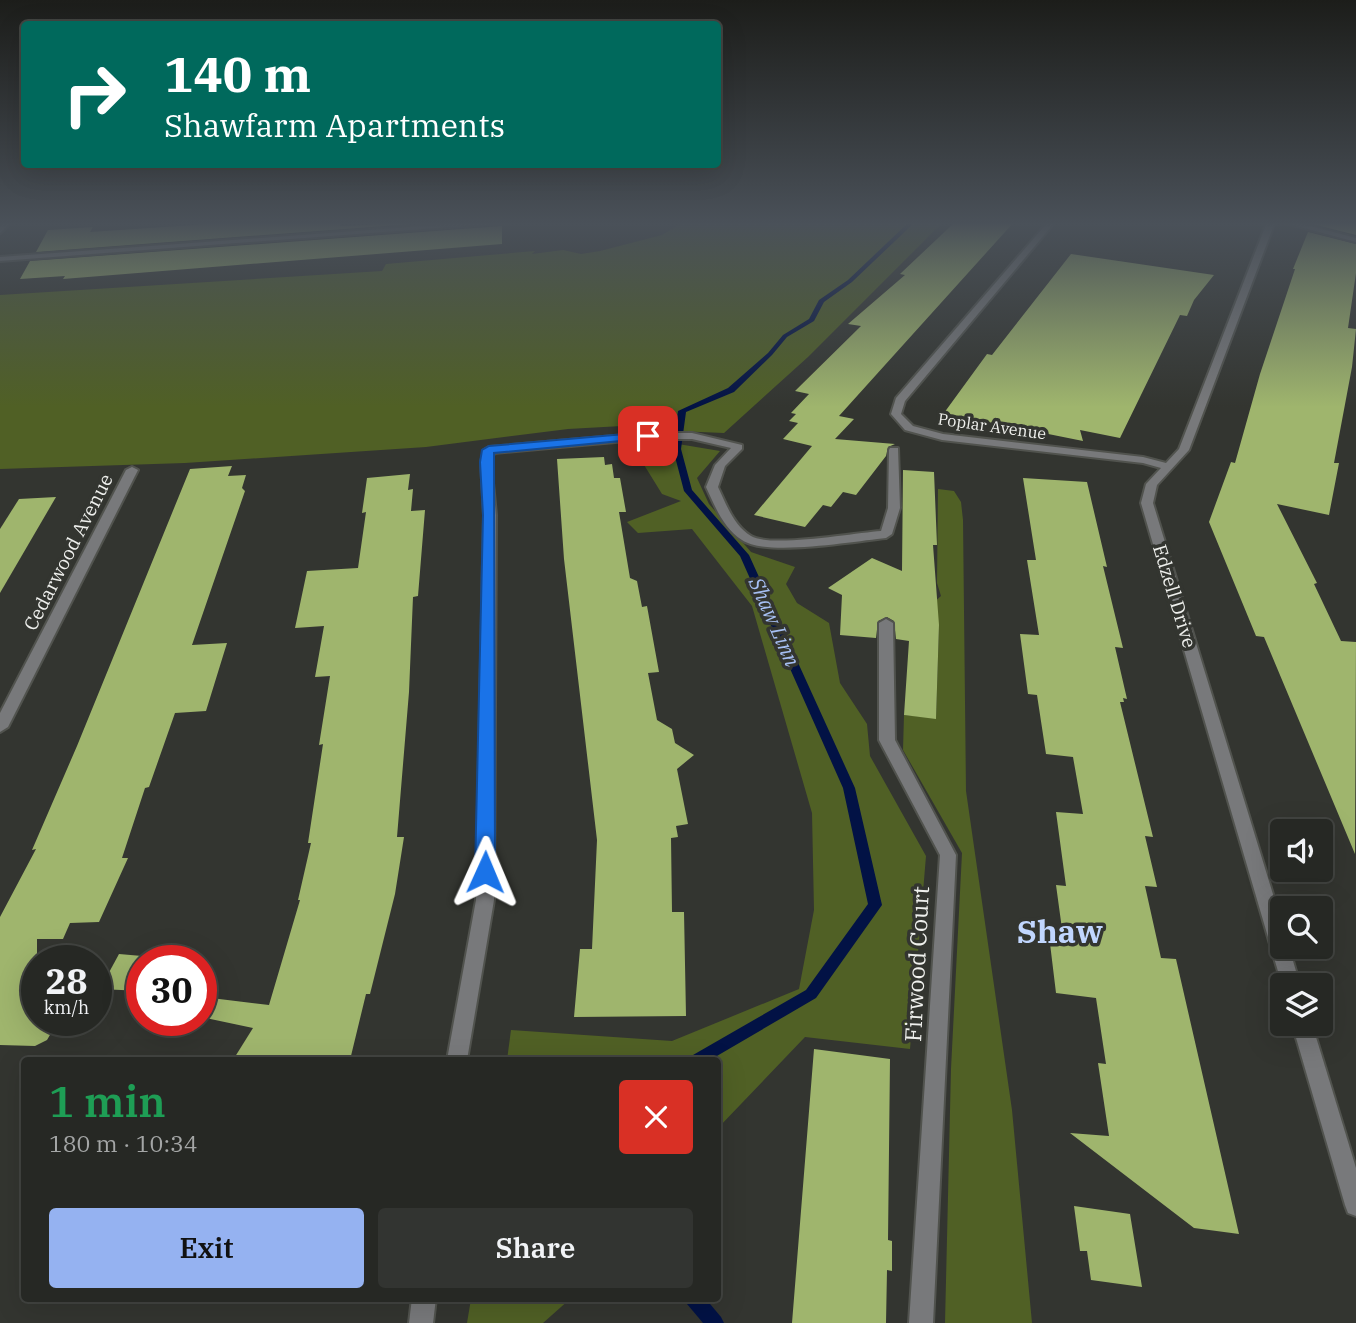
<!DOCTYPE html>
<meta charset="utf-8">
<style>
body{margin:0;font-family:"IBM Plex Serif",serif;background:#323431;color:#f1f3f6;height:100vh;display:flex;flex-direction:column;font-size:26px;white-space:nowrap}
*{box-sizing:border-box;margin:0}
p{font-size:23px;color:#a4a6a6}
.icon{flex:none;width:38px;height:38px;fill:none;stroke:currentColor;stroke-width:2;stroke-linecap:round;stroke-linejoin:round}
.map{position:relative;flex:1;overflow:hidden}
.side{position:absolute;left:21px;top:1057px;width:700px;height:245px;display:flex;flex-direction:column;background:#262824;border-radius:7px;box-shadow:0 7px 28px #0002,0 0 0 2px #424441}
.side>*{flex:none}
.hud{position:absolute;left:21px;top:21px;width:700px;height:147px;border-radius:7px;box-shadow:0 7px 28px #0002,0 0 0 2px #424441;background:#00695c;color:#fff;overflow:hidden}
.buttons{position:absolute;left:1270px;top:819px;display:grid;gap:14px}
.buttons a{display:grid;place-items:center;width:63px;height:63px;border-radius:7px;background:#262824;box-shadow:0 7px 28px #0002,0 0 0 2px #424441;font-size:35px}
.speed{position:absolute;left:21px;top:945px;display:flex;gap:14px;font-size:35px;font-weight:700;text-align:center}
.speed>*{display:grid;place-content:center;width:91px;height:91px;border-radius:50%;background:#262824;box-shadow:0 7px 28px #0002,0 0 0 2px #424441;line-height:1}
.speed small{font-size:18px;font-weight:400}
.speed .limit{border:10px solid #d22;background:#fff;color:#111}
.pin{position:absolute;display:grid;place-items:center;width:60px;height:60px;color:#fff;margin:-30px;border-radius:14px;box-shadow:0 4px 10px #0006}
.me{position:absolute;width:77px;margin:-38px;rotate:1deg;stroke-linejoin:round;filter:drop-shadow(0 0 5px #0008)}
.turn{display:flex;align-items:center;gap:24px;height:147px;padding:0 28px;font-size:32px}
.turn .icon{width:91px;height:91px;stroke-width:2.5}
.turn b{display:block;font-size:49px;line-height:60px}
.round{display:grid;place-items:center;flex:none;width:74px;height:74px;border-radius:7px;background:#323431}
.headline{display:flex;align-items:center;justify-content:space-between;height:119px;padding:0 28px}
h1{font-size:42px;font-weight:600;line-height:52px;color:#1e9e55}
.cta{display:flex;gap:14px;margin-top:auto;padding:14px 28px}
.cta a{flex:1;height:80px;border-radius:7px;background:#95b2f1;color:#111;font-size:28px;font-weight:600;line-height:80px;text-align:center}
.cta a+a{background:#323431;color:#f1f3f6}
.map>svg:first-child{display:block}
.green{fill:#506025}
.lines{fill:none;stroke-linecap:round;stroke-linejoin:round}
.stream{fill:#021245;fill-rule:evenodd}
.building{fill:#9fb56d}
.minor-casing{stroke:#51534e;stroke-width:4}
.tertiary-casing{stroke:#51534e;stroke-width:4}
.minor{fill:#78797b;fill-rule:evenodd}
.tertiary{fill:#78797b;fill-rule:evenodd}
.route{fill:#1a73e8;stroke:#114b97;stroke-width:2}
.labels{text-anchor:middle;stroke-width:7;stroke-linejoin:round;paint-order:stroke}
.far-street-label{font-size:16px;fill:#eff0ed;stroke:#333530}
.street-label{font-size:19px;fill:#eff0ed;stroke:#333530}
.water-label{font-size:21px;font-style:italic;fill:#a6bff2;stroke:#333530}
.near-street-label{font-size:23px;fill:#eff0ed;stroke:#333530}
.near-district-label{font-size:32px;font-weight:bold;fill:#c1d6fe;stroke:#333530}
</style>
<div class="map">
<svg width="1356" height="1323" viewBox="0 0 1356 1323">
<rect width="100%" height="100%" fill="#333530"/>
<g class="green">
<path d="M683 222H943L808 357 724 433 652 430 640 425 568 429 426 447 185 463 0 469V295L382 271 386 264 535 251 532 254 563 250 581 254 600 251 662 235Z"/>
<path d="M666 442 720 451 697 478 709 504 751 552 795 567 786 584 797 603 829 623 840 683 867 724 870 756 926 856 910 1049 805 1037 718 1128V1060H507L511 1030 672 1041 799 989 814 910 812 813 752 606 692 529 638 533 627 522 681 501 662 494 633 447Z"/>
<path d="M938 489 954 491 961 502 963 520 966 791 1012 1110 1032 1323H945L951 1069 962 853 903 750 904 715 936 718 939 625 911 622 941 596 937 583Z"/>
<path d="M471 1299V1298L570 1299 543 1323H467Z"/>
</g>
<g class="lines">
<g class="stream">
<path d="M909 222H915L852 282 824 302 814 321 787 337 772 355 734 392 686 412 681 449 692 490 749 555 855 788 882 905 816 998 710 1060H691L693 1055 806 990 868 904 843 788 740 556 684 491 673 449 678 411 728 388 768 353 783 335 809 319 819 300 848 280Z"/>
<path d="M684 1298H705L721 1317 724 1323H703L687 1304Z"/>
</g>
</g>
<g class="building">
<path d="M237 222H340V226L438 222 36 252 48 230 93 227 90 232Z"/>
<path d="M955 222H1014L839 416 854 419 835 439 895 444 888 447 886 456 856 495 843 492 831 507 823 505 805 527 754 515 812 446 783 439 798 423 789 421 796 414 791 413 809 394 795 391 861 326 848 324 905 275 900 274Z"/>
<path d="M1312 222H1356V235L1312 224Z"/>
<path d="M502 226V244L63 279 65 276 20 279 30 261Z"/>
<path d="M1308 232 1356 244V273L1348 328 1356 329 1352 367 1334 463H1339L1329 515 1277 504 1317 583 1314 584 1341 641 1356 642 1355 854 1264 637 1256 636 1209 522 1231 462 1235 463 1260 374 1295 269H1293Z"/>
<path d="M1071 254 1214 275 1194 300 1187 316 1180 315 1120 438 1080 430 1083 441 944 413 987 354 992 355Z"/>
<path d="M604 457 605 465 612 464 614 478H620L626 512H619L630 578 637 581 642 607 647 606 659 672 648 673 657 720 672 729 675 743 694 755 677 769 688 824 676 826 678 837 671 838 672 912H684L686 1016 574 1017 580 949H592L597 840 564 559 557 459Z"/>
<path d="M232 466 228 476 246 475 242 488 245 491 192 645 227 643 206 711 175 713 149 787 145 788 122 858H128L99 922 70 923 63 939H37V985L21 984 37 1005V1020H48L54 1028 47 1040 35 1046 0 1045V917L36 849 32 850 77 746 190 469Z"/>
<path d="M903 470 934 472 937 545H933L939 625 936 719 904 715 909 641 896 639 894 621 887 617 878 621 876 638 840 635 842 595 828 588 872 558 902 571Z"/>
<path d="M410 474 408 490 413 489 411 511 425 510 418 596 413 597 409 692 397 837H404L395 894 370 994H366L350 1060H233L253 1028 201 1017 203 997 269 1005 300 900H298L311 843H308L323 744 319 745 330 676 315 677 324 626 295 628 307 571 358 568 366 512 362 513 367 478Z"/>
<path d="M1023 478 1087 482 1107 567 1103 566 1123 648 1115 647 1127 699 1123 698 1124 702H1120L1153 837 1145 836 1157 887 1145 886 1161 958 1176 959 1239 1234 1194 1228 1070 1133 1109 1136 1098 1063 1106 1064 1096 998 1056 993 1048 927 1062 929 1056 885 1066 886 1056 812 1083 814 1073 757 1046 754 1037 695 1028 694 1020 634 1039 635 1027 560H1036Z"/>
<path d="M56 497 0 593V529L19 499Z"/>
<path d="M119 954 142 956V991L100 989Z"/>
<path d="M814 1049 890 1059 888 1240 892 1241V1271L887 1270 886 1323H792Z"/>
<path d="M1074 1206 1130 1214 1142 1287 1091 1280 1087 1251H1080Z"/>
</g>
<g class="lines">
<g class="minor-casing">
<g id="minor">
<path d="M478 222H515L0 261V257Z"/>
<path d="M1048 222H1055L905 401 901 414 913 426 943 434 1143 457 1166 463 1179 449 1267 222H1275L1189 450 1157 485 1153 503 1283 927V947H1289L1300 985H1283V987L1282 985 1141 503 1146 484 1161 468 1143 463 942 440 905 430 891 414 896 398Z"/>
<path d="M1282 222H1295L1356 238V242Z"/>
<path d="M648 433H692L742 445V449L725 466 718 487C726 504 734 526 751 536 771 548 854 533 881 531L888 508 889 450 890 448H898L900 508 892 534 886 538C855 541 766 557 742 540 723 528 715 506 706 487L715 465 731 448 692 439H648L494 453 491 462 496 515 494 900 467 1060H447L476 900 484 515 481 462 484 450 489 447Z"/>
<path d="M132 467 138 470 8 727 0 732V713L126 470Z"/>
<path d="M886 619 893 623 895 740 956 855 933 1323H909L940 855 879 740V623Z"/>
<path d="M1292 1024H1312L1356 1168V1216L1348 1213 1345 1205Z"/>
<path d="M412 1298H436L433 1323H409Z"/>
</g>
</g>
<g class="tertiary-casing">
<path id="tertiary" d="M5 222H12L0 233V227Z"/>
</g>
<use href="#minor" class="minor"/>
<use href="#tertiary" class="tertiary"/>
</g>
<linearGradient id="sky" x2="0" y2="1"><stop stop-color="#1c1d1a"/><stop offset="0.55" stop-color="#4a5159"/><stop offset="1" stop-color="#4a5159" stop-opacity="0"/></linearGradient>
<rect width="1356" height="407" fill="url(#sky)"/>
<path class="route" d="M648 432 652 433V438L494 453 495 872 492 877 485 879 478 877 475 872 483 515 480 462 482 450 489 446Z"/>
<g class="labels">
<g class="far-street-label">
<text transform="translate(992 426) rotate(8)" y="6">Poplar Avenue</text>
</g>
<g class="street-label">
<text transform="translate(68 552) rotate(-63)" y="7">Cedarwood Avenue</text>
<text transform="translate(1175 596) rotate(73)" y="7">Edzell Drive</text>
</g>
<g class="water-label">
<text transform="translate(774 622) rotate(66)" y="7">Shaw Linn</text>
</g>
<g class="near-street-label">
<text transform="translate(917 964) rotate(-87)" y="8">Firwood Court</text>
</g>
<g class="near-district-label">
<text x="1060" y="943">Shaw</text>
</g>
</g>
</svg>
<div class="buttons">
<a><svg class="icon" aria-label="sound" viewBox="0 0 24 24"><path d="M4 9h4l5-4v14l-5-4H4zM17 9q2 3 0 6"/></svg></a>
<a><svg class="icon" aria-label="search" viewBox="0 0 24 24"><circle cx="10" cy="10" r="6"/><path d="M15 15l6 6"/></svg></a>
<a><svg class="icon" aria-label="layers" viewBox="0 0 24 24"><path d="M12 4l9 5-9 5-9-5zM3 14l9 5 9-5"/></svg></a>
</div>
<div class="speed"><div>28<small>km/h</small></div><div class="limit">30</div></div>
<div class="pin" style="left:648px;top:436px;background:#d93025"><svg class="icon" aria-label="arrive" viewBox="0 0 24 24"><path d="M6 21V4h12l-3 4 3 4H6"/></svg></div>
<svg class="me" style="left:485px;top:872px" viewBox="-20 -20 40 40"><path d="M0-17L14 15 0 8-14 15z" fill="#1a73e8" stroke="#fff" stroke-width="4"/></svg>
<div class="hud">
<div class="turn"><svg class="icon" aria-label="right" viewBox="0 0 24 24"><path d="M7 20v-9h11M14 6l5 5-5 5"/></svg><div><b>140 m</b>Shawfarm Apartments</div></div>
</div>
<section class="side">
<div class="headline"><div><h1>1 min</h1><p>180 m · 10:34</p></div><a class="round" style="background:#d93025;color:#fff"><svg class="icon" aria-label="close" viewBox="0 0 24 24"><path d="M6 6l12 12M18 6L6 18"/></svg></a></div>
<div class="cta"><a>Exit</a><a>Share</a></div>
</section>
</div>
